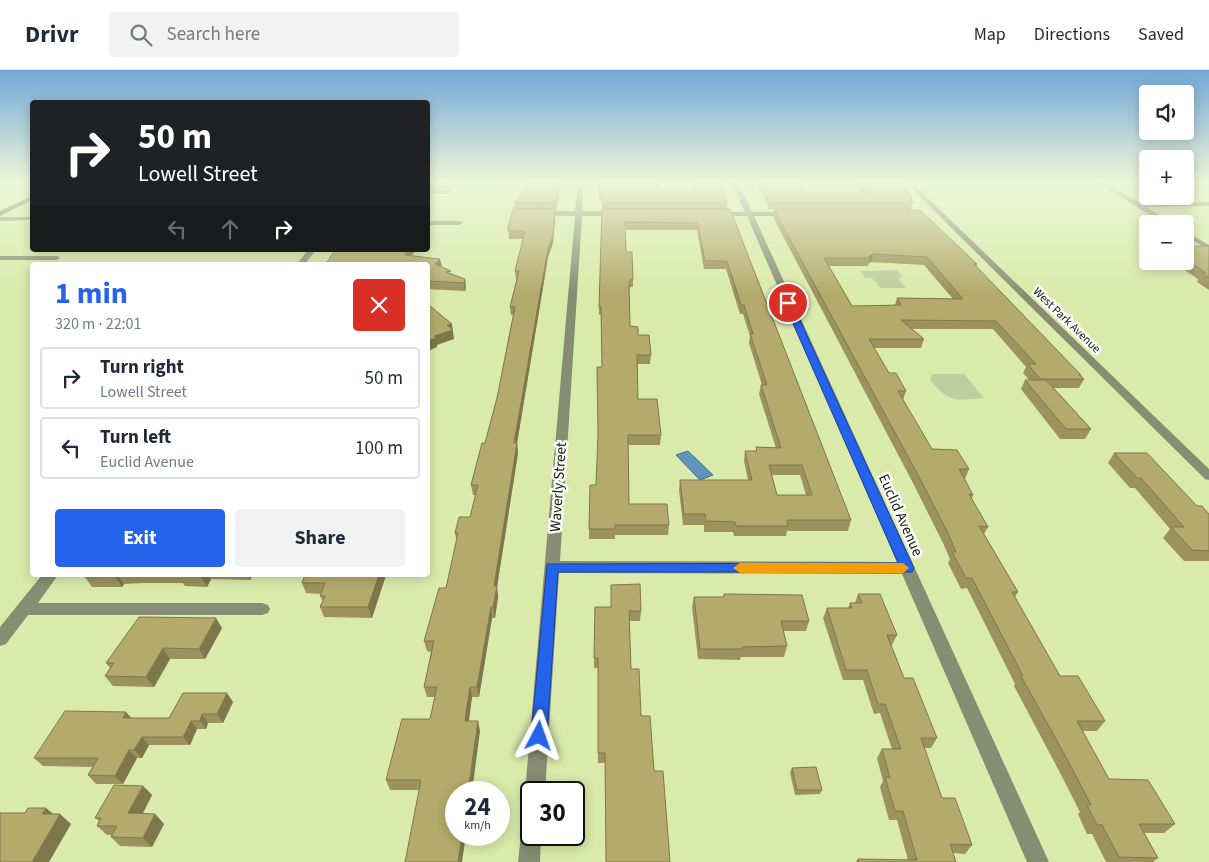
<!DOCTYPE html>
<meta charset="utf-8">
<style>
body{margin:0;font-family:"Source Sans 3",sans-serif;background:#f2f2f3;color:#1f2937;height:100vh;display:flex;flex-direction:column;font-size:19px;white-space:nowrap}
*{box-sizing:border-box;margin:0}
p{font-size:16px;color:#747a83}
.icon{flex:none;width:28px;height:28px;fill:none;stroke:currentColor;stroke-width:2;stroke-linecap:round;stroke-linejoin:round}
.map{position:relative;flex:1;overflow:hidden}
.side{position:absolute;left:30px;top:192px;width:400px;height:315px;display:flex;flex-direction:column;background:#fff;border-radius:5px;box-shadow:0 2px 12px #0003}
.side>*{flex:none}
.banner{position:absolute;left:30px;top:30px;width:400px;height:152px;border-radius:5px;box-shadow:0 2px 12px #0003;background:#202124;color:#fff;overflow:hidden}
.controls{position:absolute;left:1139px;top:15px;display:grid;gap:10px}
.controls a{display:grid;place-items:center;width:55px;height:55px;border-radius:5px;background:#fff;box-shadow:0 2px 12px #0003;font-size:25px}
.speed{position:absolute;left:445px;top:711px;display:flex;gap:10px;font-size:25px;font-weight:700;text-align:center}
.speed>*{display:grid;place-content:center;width:65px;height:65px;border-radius:50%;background:#fff;box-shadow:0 2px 12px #0003;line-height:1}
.speed small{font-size:12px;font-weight:400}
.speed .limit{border:2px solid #111;border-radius:8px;background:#fff;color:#111}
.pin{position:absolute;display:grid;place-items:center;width:42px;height:42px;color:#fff;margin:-21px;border:2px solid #fff;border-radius:50%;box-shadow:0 1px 5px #0007}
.me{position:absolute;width:55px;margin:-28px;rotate:4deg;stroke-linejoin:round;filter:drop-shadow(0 0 4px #0008)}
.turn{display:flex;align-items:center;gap:18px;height:105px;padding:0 25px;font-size:22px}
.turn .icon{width:65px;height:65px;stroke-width:2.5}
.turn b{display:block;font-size:35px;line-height:42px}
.lanes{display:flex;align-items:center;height:48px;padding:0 25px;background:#0003;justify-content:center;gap:25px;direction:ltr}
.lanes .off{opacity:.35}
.round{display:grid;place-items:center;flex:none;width:52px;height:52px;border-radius:5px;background:#f2f2f3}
.summary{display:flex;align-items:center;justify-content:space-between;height:85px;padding:0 25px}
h1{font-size:30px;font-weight:700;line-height:38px;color:#2563eb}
.button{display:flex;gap:10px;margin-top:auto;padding:10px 25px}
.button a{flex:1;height:58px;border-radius:5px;background:#2563eb;color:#fff;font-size:20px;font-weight:700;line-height:58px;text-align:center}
.button a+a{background:#f2f2f3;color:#1f2937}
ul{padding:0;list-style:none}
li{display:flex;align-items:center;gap:15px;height:62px;margin:0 10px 8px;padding:0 15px;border:2px solid #e0e1e3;border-radius:5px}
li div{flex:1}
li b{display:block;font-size:19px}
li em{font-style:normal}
header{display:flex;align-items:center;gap:30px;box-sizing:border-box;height:70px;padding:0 25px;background:#fff;border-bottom:1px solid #e0e1e3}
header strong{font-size:24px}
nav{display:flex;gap:28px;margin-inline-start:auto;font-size:18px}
.search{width:350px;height:45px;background:#f2f2f3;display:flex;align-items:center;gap:12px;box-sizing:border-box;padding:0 18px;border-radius:5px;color:#747a83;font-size:19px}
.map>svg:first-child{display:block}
.green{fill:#bfcc9d}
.water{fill:#5e96bd;stroke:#487185}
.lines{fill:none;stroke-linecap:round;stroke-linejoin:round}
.lane{fill:#868d73;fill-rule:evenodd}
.street{fill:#868d73;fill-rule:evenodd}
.secondary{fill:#5b653f;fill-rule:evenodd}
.wall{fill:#9b925d;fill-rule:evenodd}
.shaded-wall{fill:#7e774c}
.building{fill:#b4aa6c;stroke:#7e774c;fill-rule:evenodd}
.route{fill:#2563eb;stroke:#184099}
.slow{fill:#f59e0b}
.labels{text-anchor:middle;stroke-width:5;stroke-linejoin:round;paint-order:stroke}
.far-street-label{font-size:12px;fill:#151a03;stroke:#fff}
.street-label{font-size:15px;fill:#151a03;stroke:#fff}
</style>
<header>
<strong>Drivr</strong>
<div class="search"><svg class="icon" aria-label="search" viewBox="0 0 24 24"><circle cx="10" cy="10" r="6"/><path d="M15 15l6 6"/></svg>Search here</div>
<nav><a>Map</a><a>Directions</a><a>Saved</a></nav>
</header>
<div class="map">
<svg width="1209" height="792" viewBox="0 0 1209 792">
<rect width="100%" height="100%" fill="#d9eaaa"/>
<g class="green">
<path d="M897 200 903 207 898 208 906 218H880L872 208H865L860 201Z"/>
<path d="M932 304H964L984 328C954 330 951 334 930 310Z"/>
</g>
<path class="water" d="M688 381 713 405 700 410 676 385Z"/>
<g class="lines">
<g class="lane">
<path d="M0 147H32V150L0 151Z"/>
<path d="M0 186H57L60 188 57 190H0Z"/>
</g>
<g class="street">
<path d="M578 112H584L582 141 617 142 621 144 617 146H582L560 491 897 492 747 146H717L713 144 717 142H745L732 112H738L752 142H789L793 144 789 146H754L1049 792H1027L902 504 559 503 545 722H531V730L528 729 525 722 575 146 539 145 535 143 539 141H575Z"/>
<path d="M905 112H911L1209 399V410L1205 409Z"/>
<path d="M1097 112H1104L1140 133 1209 132V136L1147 137 1173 154H1164Z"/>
<path d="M428 151H459L463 153 459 155H428Z"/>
<path d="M1185 161 1209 175V180L1185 166Z"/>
<path d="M308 180H316L304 195H296Z"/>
<path d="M42 505H58L38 533H262L268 535 270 539 268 543 262 545H28L6 574 0 576V557Z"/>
<path d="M531 755V765H541L540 792H518L521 765 524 758Z"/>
</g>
<path class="secondary" d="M32 126V130L0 146V141Z"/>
</g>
<g class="wall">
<path d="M428 112H456L449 124H428Z"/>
<path d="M561 112 556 139H548H555V147L553 173 548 187 517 373 518 383 497 517 498 527 495 548H492L479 627H472L469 651 480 661 419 720H390L386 710 430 649 435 627H427L424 617 431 582 427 581 424 571 446 518 457 471 455 463 470 447 476 425H473L471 415 485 373 497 328 513 245H511L510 237 517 209H516L515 201 523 169H509L508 157 515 138V133Z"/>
<path d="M600 112 660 120H694L692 112H719L727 132 726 139H602V130H599Z"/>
<path d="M757 112H800L807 123H860L851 112H901L909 119 908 122 912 127V130L913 132 911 139H769Z"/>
<path d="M602 139H730L851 450 848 461H787L786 466H734L733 462H704V455H683L679 420 680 410H748L744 391 745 381H756V377L776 378 759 324 761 315H762L749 273 750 266 743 244H740L726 199H704L697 160H625L626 182 633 209V217H630L629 221 630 256 638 265 651 285 650 294H637L638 329 661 365 660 375H628L629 434 669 455 668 465H615V469H589V459L596 415 602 297 601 245H599V237ZM772 405H800L806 425H777Z"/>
<path d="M774 140 977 194 976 197 1081 305V306L1084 309 1079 318H1054L1091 359 1085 369H1060L1021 319 1025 310H1029L1023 303 1026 297 993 259H912L924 269 921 278H874L889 303 906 321 903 330 932 379 969 399 965 409 973 425 972 429 988 457 984 464 1018 522 1015 527 1060 606 1105 651 1097 661H1082L1109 709 1175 754 1164 763H1144L1158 788 1153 792H1106L1092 764H1087L1078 744 1080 742 1057 697 1014 616 1015 614 967 518 961 519 948 493 950 489 943 473 914 415 773 147ZM871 192 924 195 953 229 897 228 895 235 852 236 829 196H868L869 193Z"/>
<path d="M1185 176H1209V220L1197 212 1198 209 1171 191H1185Z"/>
<path d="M334 180H415L412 186 442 197 451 204 465 209 466 218 465 221 428 219V195L335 181Z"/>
<path d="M1114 383 1209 444V491H1184L1163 468 1170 459 1135 418H1130L1108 393Z"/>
<path d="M86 505H253L250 510 211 509 207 517 185 516 183 513H145L124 514 122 517H92L85 507Z"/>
<path d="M305 505H386L372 548 324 547 320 537 323 531 320 526 321 524 306 523 302 513Z"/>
<path d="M724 524 809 551 806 561H783L787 576 784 587H741L740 590 698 589 692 537 694 527H723Z"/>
<path d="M858 524 897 565 892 575H891L904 608 937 668 931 678H924L942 728 972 775 965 784 953 783 956 792H856L858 789 908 790 897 750H889L880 717 883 711 877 688 882 679H892L880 643 874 644 863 610H843L823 548 827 538H848L850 533H855Z"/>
<path d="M595 537 641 541 640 551H629L631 599 654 701 670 792 605 693H598V598H594Z"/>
<path d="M222 558 205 589H170L154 617 113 616 105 606 110 598 106 593Z"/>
<path d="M233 632 223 653H208L206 659H197L190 675H149L142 688H137L123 714H96L88 705 93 697 43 696 34 688 131 648H169Z"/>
<path d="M792 698 822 720 820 724 795 725 790 703Z"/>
<path d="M143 716 152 725 142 744H155L164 754 152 777 120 776 111 767 112 765H107L97 756 99 751 95 748Z"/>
</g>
<g class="shaded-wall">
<path d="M451 112H456L449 124 448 117Z"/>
<path d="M560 112H561L556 139V132Z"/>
<path d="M555 139V147L553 173 548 187 517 373 518 383 497 517 498 527 495 548 493 537 494 516 514 373Z"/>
<path d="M429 149 430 157 428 161V152Z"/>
<path d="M409 180H415L407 193 405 185Z"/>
<path d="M873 184 871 192 869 193 870 188 869 186Z"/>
<path d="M440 189 442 197 435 194Z"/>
<path d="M465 209 466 218 465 221 464 213Z"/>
<path d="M452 254 454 269 437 275V277L428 281V271L447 255Z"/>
<path d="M116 505H117L124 514 122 517 115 506Z"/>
<path d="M202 505H209L211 509 207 517 201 506Z"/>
<path d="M248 505H253L250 510Z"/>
<path d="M379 505H386L372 548 368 537Z"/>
<path d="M491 537 492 548 479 627 477 617Z"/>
<path d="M216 548 222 558 205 589 199 579Z"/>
<path d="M163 578 170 589 154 617 146 607Z"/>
<path d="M470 617 472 627 467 661 465 651Z"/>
<path d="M227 623 233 632 223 653 217 644Z"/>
<path d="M126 642 134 651 123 648Z"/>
<path d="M202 644 208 653 206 659 200 651Z"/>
<path d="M191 651 197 659 190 675 183 667Z"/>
<path d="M478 651 480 661 472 722H468Z"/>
<path d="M142 667 149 675 142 688 134 680Z"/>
<path d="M129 680 137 688 123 714 115 706Z"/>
<path d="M143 716 152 725 138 753 128 743Z"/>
<path d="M46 738 57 747 42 744Z"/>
<path d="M60 744 71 754 49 792H32Z"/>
<path d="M155 744 164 754 152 777 143 768Z"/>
<path d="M462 765H466L462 792H458Z"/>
</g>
<g class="building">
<path d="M428 112H451L448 117H428Z"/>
<path d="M527 112H560L556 132 515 133Z"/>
<path d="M600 112H658L660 120H696L694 112H719L727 132H602V124H599Z"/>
<path d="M761 112H800L807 123H868L858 112H901L909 119H906L912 127H909L913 132H770Z"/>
<path d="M514 137 518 139H555L553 165 548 179 514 373H517L494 516H497L493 537H491L477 617H470L465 651H478L468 722H456V765H462L458 792H405L421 710H386L402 649H430L437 617H424L434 571H424L439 518H446L458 463H455L459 447H470L478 415H471L482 373H485L497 328 515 237H510L519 201H515L525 161H508V157Z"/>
<path d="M602 139H730L851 450H787L788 456H736L735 452 706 451 705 444H684L680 410H752L745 381H757L756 377 781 378 761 315H767L750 264H753L744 235H741L727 191H705L698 153 625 152 626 182H632L633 209H631L629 214 630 256 638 257V265H649L651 285H637L638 329H657L661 365H628L629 434H667L669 455H615V459H589L590 415H596L598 365 597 297H602L601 237H599ZM769 395H802L812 425H777Z"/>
<path d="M774 140H920L977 194H974L1081 305H1079L1084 309H1040L1028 294H1036L996 251 901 250 924 269H869L889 303H896L906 321H898L932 379 957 380 969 399H959L973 425 969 424 988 457 979 456 1018 522H1012L1060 606H1078L1105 651H1077L1109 709 1148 710 1175 754H1139L1158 788 1119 787 1102 755H1097L1087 735H1091L1066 687 1021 606H1023L972 508H966L952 482H956L948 463 918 405ZM873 184 927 187 963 229 897 228 901 235 852 236 824 188H870L869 186Z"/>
<path d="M1185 176H1209V208L1202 203H1206L1185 189Z"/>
<path d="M335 180H409L405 185 440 189 435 194 451 201 446 202 465 209 464 213 428 211V195H325Z"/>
<path d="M428 236H430L452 254 447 255 453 260 434 266 436 268 428 271Z"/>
<path d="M1025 310H1046L1091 359H1066Z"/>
<path d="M1114 383H1147L1197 436H1202L1209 444V481L1192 480 1171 457H1184L1141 408H1137Z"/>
<path d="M86 505H116L115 506 85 507Z"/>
<path d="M179 505H202L201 506H178Z"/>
<path d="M305 505H379L368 537H320L325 526H320L325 513H302Z"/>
<path d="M640 514 641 541H629L631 599H639L641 646H650L654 701H663L670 792H606L605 683H598V588H594L595 537H611V515Z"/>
<path d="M724 524 802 525 809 551H781L787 576 742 577V579H700L694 527H724Z"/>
<path d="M858 524H880L897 565H887L904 608H913L937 668H921L942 728H955L972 775 950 774 956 792H858V789L917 790 903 741H895L885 707 890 708 882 679H901L885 634H878L867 600H846L827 538H852L850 533H862Z"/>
<path d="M139 547 216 548 199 579 163 578 146 607 105 606 114 593H106Z"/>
<path d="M183 623H227L217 644H202L200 651H191L183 667H142L134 680H129L115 706 88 705 98 688H34L65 641 126 642 123 648H169Z"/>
<path d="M816 697 822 720H797L792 698Z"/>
<path d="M114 715 143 716 128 743 155 744 143 768 111 767 117 756H97L101 748H95Z"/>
<path d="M28 738H46L42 744H60L32 792H0V743H25Z"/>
</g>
<linearGradient id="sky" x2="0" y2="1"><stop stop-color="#71a8d7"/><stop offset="0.5" stop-color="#eef6d9"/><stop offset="1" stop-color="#eef6d9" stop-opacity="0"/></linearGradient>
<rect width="1209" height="223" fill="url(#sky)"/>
<path class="route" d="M788 230 792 233 914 498 912 502H558L547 666 545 672 539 674 533 672 531 666 547 494 898 493 784 233Z"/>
<path class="slow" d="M740 493H903L909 498 903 503H740L733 498Z"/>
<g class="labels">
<g class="far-street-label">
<text transform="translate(1067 250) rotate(44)" y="4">West Park Avenue</text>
</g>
<g class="street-label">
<text transform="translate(558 417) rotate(-86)" y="5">Waverly Street</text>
<text transform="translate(901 445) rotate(66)" y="5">Euclid Avenue</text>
</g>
</g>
</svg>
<div class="controls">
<a><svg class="icon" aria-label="sound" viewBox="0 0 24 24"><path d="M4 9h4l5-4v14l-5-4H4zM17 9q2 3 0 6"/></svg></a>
<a>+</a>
<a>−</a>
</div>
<div class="speed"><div>24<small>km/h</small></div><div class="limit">30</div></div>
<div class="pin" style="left:788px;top:233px;background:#d93025"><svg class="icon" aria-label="arrive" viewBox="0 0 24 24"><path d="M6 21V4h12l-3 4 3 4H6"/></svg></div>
<svg class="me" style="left:539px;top:666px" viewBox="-20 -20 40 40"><path d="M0-17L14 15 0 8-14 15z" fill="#2563eb" stroke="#fff" stroke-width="4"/></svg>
<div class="banner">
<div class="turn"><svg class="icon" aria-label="right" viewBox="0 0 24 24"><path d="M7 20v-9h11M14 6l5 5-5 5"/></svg><div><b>50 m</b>Lowell Street</div></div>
<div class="lanes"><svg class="icon off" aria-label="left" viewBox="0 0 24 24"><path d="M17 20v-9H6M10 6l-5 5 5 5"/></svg><svg class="icon off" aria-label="ahead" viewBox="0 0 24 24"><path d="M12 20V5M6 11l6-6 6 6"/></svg><svg class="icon" aria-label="right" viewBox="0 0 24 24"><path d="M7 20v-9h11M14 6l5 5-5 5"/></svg></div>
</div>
<section class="side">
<div class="summary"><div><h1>1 min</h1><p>320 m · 22:01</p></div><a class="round" style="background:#d93025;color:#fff"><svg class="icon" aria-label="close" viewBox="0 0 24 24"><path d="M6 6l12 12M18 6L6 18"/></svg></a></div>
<ul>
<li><svg class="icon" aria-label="right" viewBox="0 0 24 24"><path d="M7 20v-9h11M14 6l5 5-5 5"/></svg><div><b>Turn right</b><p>Lowell Street</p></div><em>50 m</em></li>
<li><svg class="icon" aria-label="left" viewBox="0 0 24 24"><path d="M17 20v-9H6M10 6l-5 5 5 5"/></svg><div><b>Turn left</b><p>Euclid Avenue</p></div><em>100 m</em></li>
</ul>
<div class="button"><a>Exit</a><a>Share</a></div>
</section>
</div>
